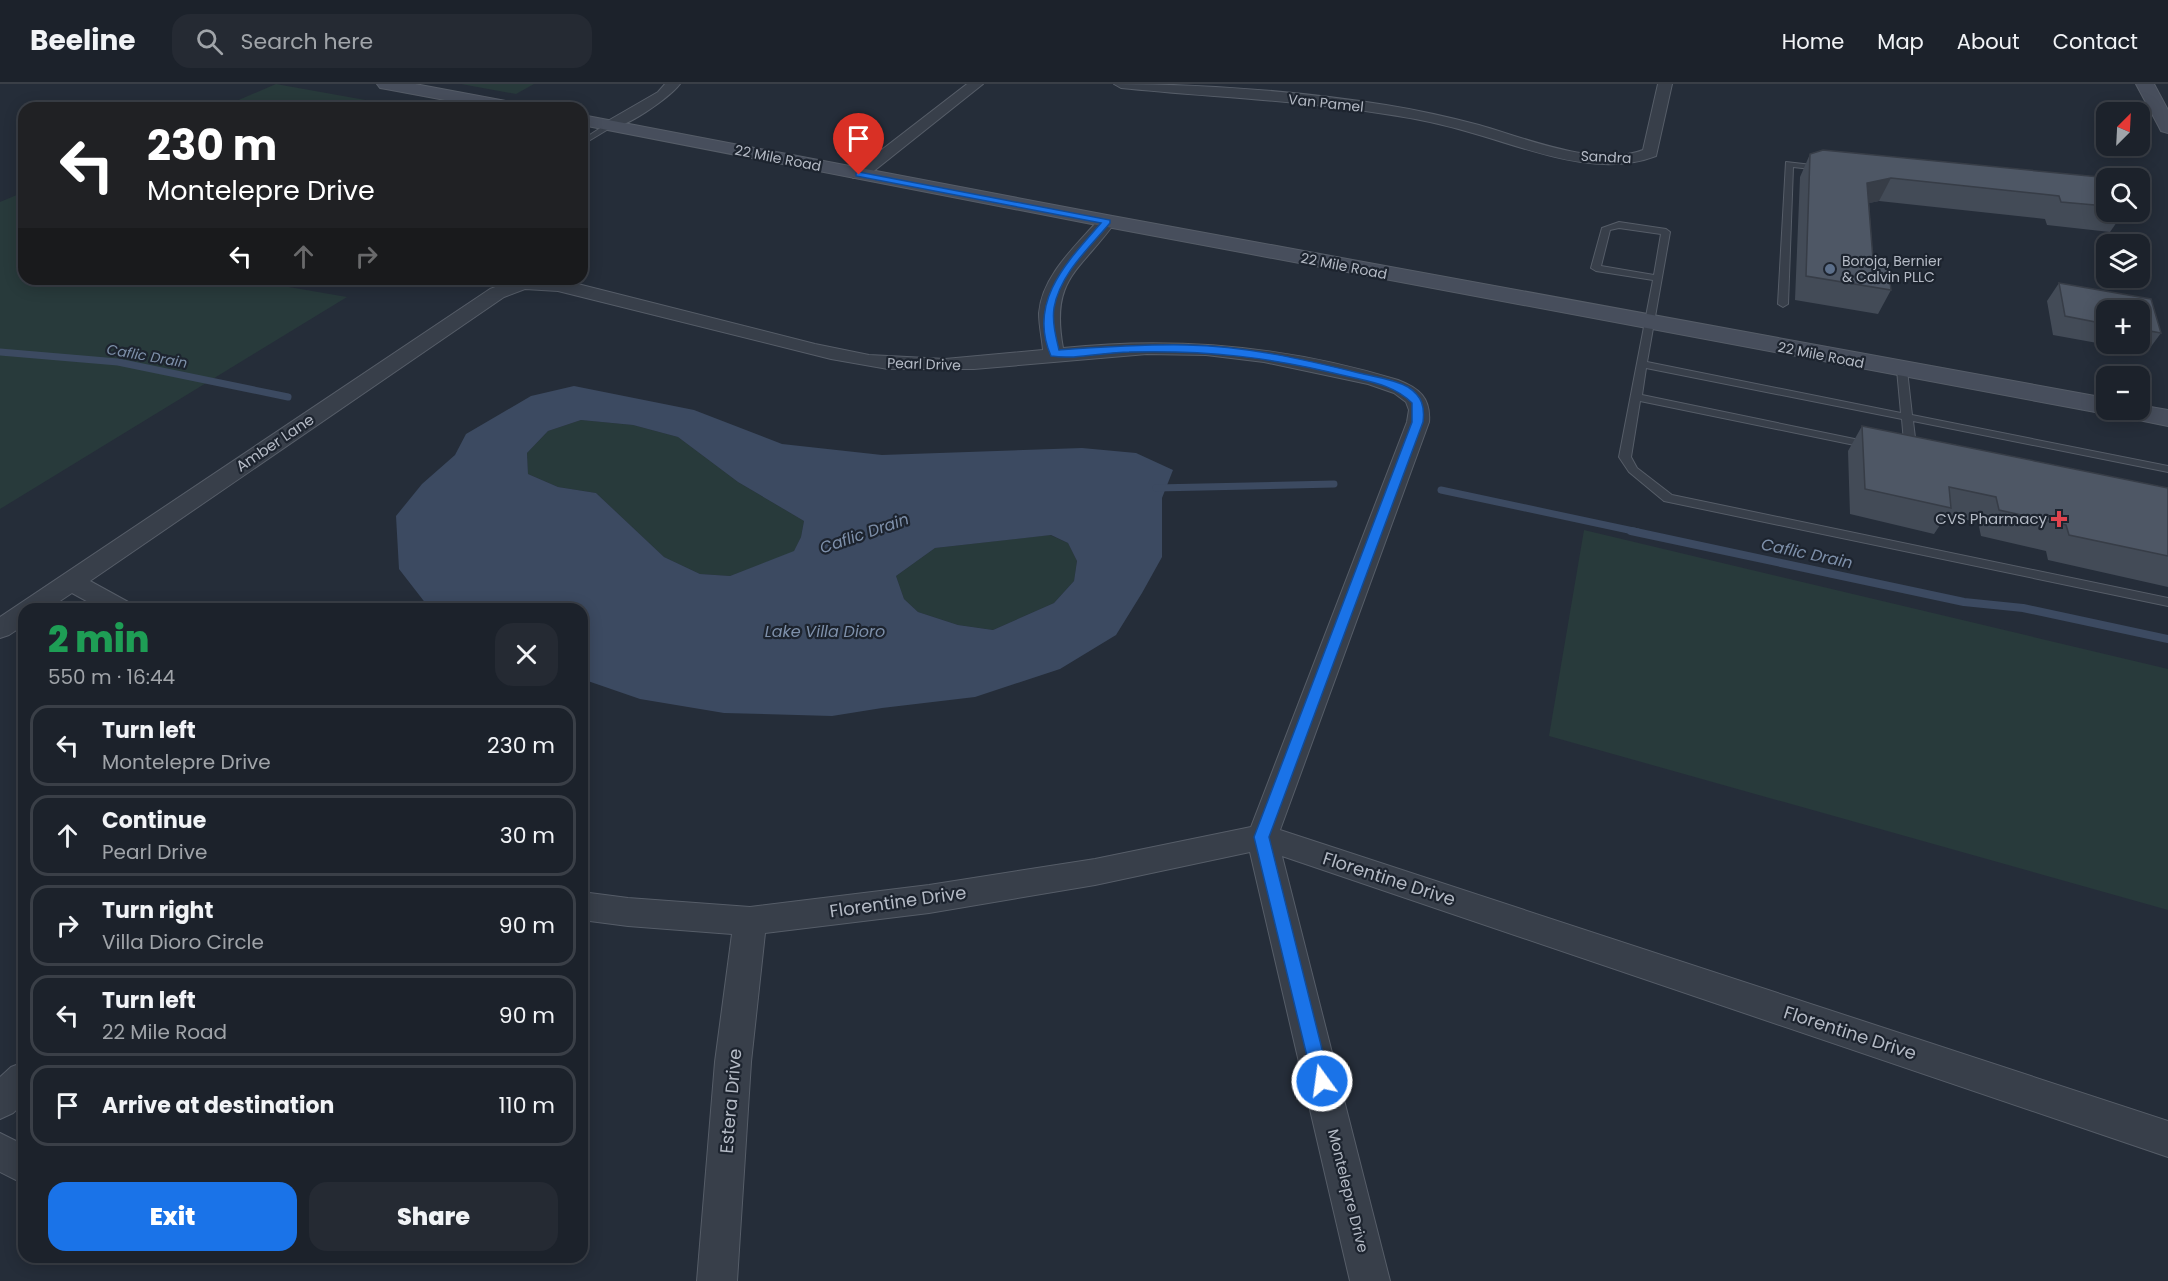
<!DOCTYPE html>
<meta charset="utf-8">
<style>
body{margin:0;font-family:Poppins,sans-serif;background:#252a33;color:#f1f3f6;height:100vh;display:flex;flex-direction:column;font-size:22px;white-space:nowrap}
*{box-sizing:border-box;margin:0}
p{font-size:20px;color:#a0a4a9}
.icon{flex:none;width:33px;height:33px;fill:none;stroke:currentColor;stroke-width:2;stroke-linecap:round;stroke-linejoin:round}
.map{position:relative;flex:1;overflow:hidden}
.details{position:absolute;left:18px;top:519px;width:570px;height:660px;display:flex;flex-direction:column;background:#1c222b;border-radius:18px;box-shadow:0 3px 15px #0003,0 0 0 2px #3a3f47}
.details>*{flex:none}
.banner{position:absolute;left:18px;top:18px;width:570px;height:183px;border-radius:18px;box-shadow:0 3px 15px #0003,0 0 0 2px #3a3f47;background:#202124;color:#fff;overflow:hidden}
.needle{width:39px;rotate:24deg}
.fabs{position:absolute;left:2096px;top:18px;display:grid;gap:12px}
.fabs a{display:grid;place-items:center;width:54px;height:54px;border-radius:12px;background:#1c222b;box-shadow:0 3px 15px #0003,0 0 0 2px #3a3f47;font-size:30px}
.pin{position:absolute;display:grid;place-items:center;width:51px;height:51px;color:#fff;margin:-62px -26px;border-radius:50% 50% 50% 0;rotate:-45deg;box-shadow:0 0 6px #0007}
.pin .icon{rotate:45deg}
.me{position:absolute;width:66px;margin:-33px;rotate:346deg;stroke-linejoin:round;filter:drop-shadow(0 0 4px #0008)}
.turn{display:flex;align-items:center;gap:21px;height:126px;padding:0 30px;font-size:27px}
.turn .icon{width:78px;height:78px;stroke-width:2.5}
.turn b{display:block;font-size:42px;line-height:51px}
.lanes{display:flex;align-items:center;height:57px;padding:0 30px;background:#0003;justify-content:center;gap:30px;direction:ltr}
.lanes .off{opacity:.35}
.round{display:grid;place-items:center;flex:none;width:63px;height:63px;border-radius:18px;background:#252a33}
.head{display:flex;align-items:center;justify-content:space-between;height:102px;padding:0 30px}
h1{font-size:36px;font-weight:800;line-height:45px;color:#1e9e55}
.button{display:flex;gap:12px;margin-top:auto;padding:12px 30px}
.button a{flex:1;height:69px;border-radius:18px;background:#1a73e8;color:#fff;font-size:24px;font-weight:800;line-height:69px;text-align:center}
.button a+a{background:#252a33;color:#f1f3f6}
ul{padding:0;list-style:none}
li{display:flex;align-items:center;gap:18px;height:81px;margin:0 12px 9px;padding:0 18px;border:3px solid #3a3f47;border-radius:18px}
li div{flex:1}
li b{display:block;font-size:22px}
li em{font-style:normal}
header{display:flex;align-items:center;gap:36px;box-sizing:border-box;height:84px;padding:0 30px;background:#1c222b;border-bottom:2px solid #3a3f47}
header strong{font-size:28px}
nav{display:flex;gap:33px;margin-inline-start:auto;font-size:21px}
.search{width:420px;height:54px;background:#252a33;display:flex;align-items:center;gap:15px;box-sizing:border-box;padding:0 21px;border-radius:18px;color:#a0a4a9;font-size:22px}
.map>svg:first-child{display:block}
.green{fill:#283a3b}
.water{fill:#3c4a61;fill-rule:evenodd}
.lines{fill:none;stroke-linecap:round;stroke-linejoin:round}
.stream-far1{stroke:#3c4a61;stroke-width:7}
.stream{stroke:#3c4a61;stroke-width:8}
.lane-casing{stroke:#565d68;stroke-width:2}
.street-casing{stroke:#565d68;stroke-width:2}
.secondary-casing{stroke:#565d68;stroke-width:2}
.lane{fill:#383f4a;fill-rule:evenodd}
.street{fill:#383f4a;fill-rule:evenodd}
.secondary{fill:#474e5c;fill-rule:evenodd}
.wall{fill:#434b57;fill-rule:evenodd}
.shaded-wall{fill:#373d47}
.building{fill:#4e5765;stroke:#373d47;stroke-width:1.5}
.route{fill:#1a73e8;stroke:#114b97;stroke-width:1.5}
.service-dot{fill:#5c6f8a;stroke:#1d242f;stroke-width:2}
.health-dot{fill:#e0444e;stroke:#1d242f;stroke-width:2}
.labels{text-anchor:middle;stroke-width:4.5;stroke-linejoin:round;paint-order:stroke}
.far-street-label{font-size:14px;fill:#b4bac5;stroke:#1d242f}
.far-poi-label{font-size:14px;fill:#b4bac5;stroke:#1d242f;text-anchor:start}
.far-water-label{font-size:14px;font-style:italic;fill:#7e90aa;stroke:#1d242f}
.street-label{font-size:15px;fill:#b4bac5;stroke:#1d242f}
.poi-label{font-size:15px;fill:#b4bac5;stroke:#1d242f;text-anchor:end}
.water-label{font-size:16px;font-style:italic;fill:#7e90aa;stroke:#1d242f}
.near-street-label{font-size:18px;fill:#b4bac5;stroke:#1d242f}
</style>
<header>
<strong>Beeline</strong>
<div class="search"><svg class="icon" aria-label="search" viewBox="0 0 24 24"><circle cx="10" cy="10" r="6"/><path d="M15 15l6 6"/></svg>Search here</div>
<nav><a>Home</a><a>Map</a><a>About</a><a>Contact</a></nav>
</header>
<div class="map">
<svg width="2168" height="1197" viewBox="0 0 2168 1197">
<rect width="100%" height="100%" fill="#252d39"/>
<g class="green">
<path d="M276 0 410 24H220Z"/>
<path d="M461 0H534L516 10Z"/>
<path d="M24 108V195H243L347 213 0 425V118Z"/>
<path d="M581 336 633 341 678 353 738 398 804 437 801 453 794 468 730 492 700 490 664 473 596 409 558 403 528 390 527 369 548 347Z"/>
<path d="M1584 446 2168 585V826L1549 652Z"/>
<path d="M1050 451 1068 459 1077 477 1074 497 1054 519 993 546 958 541 918 528 904 515 896 492 935 464Z"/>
</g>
<path class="water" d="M574 302 694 326 782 360 882 371 1082 364 1136 369 1173 386 1162 414V473L1142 509 1116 551 1060 585 975 613 882 624 832 632 724 629 640 615 582 595V525H430L399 485 396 432 422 400 455 371 466 350 531 312ZM581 336 633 341 678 353 738 398 804 437 801 453 794 467 730 492 700 490 664 473 596 409 558 403 528 390 527 369 548 347ZM1051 451 1068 459 1077 477 1074 497 1054 519 993 546 958 541 918 528 904 515 896 492 935 464Z"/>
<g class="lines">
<g class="stream-far1">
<path d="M0 268 118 278 288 313"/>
<path d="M1156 404 1334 400"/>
<path d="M1441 406 1638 448"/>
</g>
<path class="stream" d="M1631 447 1964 518 2023 524 2168 555"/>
<g class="lane-casing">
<g id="lane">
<path d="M608 39 615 41 582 61V56Z"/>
<path d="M1786 78 1821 82 1825 84 1821 86 1793 83 1788 220 1783 223 1778 220Z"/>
<path d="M1619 138 1666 145 1670 148 1647 278 1901 329 1897 286 1902 283 1907 286 1912 331 2168 382V388L1913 337 1917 370 1911 373 1905 370 1902 335 1646 284 1642 311 1869 358 1874 361 1869 364 1640 317 1631 373 1637 384 1672 411 2168 514V522L1664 417 1629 388 1619 373 1653 196 1596 187 1591 184 1602 144ZM1619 144 1661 150 1654 191 1601 182 1610 146Z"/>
</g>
</g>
<g class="street-casing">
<g id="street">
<path d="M665 0H680C670 13 622 48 606 44L603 41 606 38 658 8Z"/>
<path d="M967 0H983L865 94H853L851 91 853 88Z"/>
<path d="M1114 0C1204 0 1296 7 1386 21 1417 26 1449 33 1479 41 1525 54 1596 84 1643 66L1658 0H1672L1656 72C1596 95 1527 64 1469 48 1442 40 1413 34 1385 30 1297 16 1209 13 1121 4Z"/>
<path d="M1107 132 1113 133 1116 137C1080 188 1050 193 1063 264 1177 252 1287 262 1398 296 1419 304 1431 314 1429 338L1280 746 2168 1037V1073L1282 772 1390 1197H1350L1250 768 1095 801 929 829 765 849 751 978 737 1197H697L715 978 732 850 628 842 582 836V808L628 814 750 823 929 801 1095 775 1251 743 1407 338 1409 326 1406 318 1394 309 1368 300 1264 278 1206 271 1147 270 974 285H888L831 275 558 207 525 205 504 213 90 497 130 519 134 525H101L72 509 48 525H24V541L9 551 0 554V533L490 205 517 195H558L815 260 869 271 945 275 1043 266C1042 254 1039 242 1039 229 1042 191 1077 161 1101 133Z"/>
<path d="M24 978V1019L13 1029 0 1035V993L11 983Z"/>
<path d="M0 1049 24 1061V1100L0 1088Z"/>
</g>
</g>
<g class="secondary-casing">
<g id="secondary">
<path d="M377 0H415L517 19 523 20 526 24H488L386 5 380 4Z"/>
<path d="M2136 0H2154L2168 26V49L2161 47 2159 43Z"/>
<path d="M582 31 1107 131 2106 314V326H2139V321L2168 326V342L2114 331 2112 328 2106 330 1107 143 582 41Z"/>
</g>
</g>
<use href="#lane" class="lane"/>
<use href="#street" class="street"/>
<use href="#secondary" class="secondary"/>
</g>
<g class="wall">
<path d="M1810 70 2106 94V128H2124L2110 148 2047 141 2045 135 1879 117 1869 119 1873 175 1891 206 1878 230 1795 216 1800 93Z"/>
<path d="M2059 199 2151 215 2161 249 2147 268 2053 251 2047 217ZM2106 226H2139V260H2106Z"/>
<path d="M1862 342 2168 404V503L2048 476 2046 467 1981 452 1978 438 1946 432 1934 450 1850 430 1848 367Z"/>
</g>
<path class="shaded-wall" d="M1891 94 1879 117 1856 122 1867 99Z"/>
<g class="building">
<path d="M1823 66 2110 94H2106V122L2061 118 2059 112 1891 94 1867 99 1873 175 1887 176 1891 206 1806 192 1810 70Z"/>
<path d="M2059 199 2151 215 2161 249 2139 245V226H2106V240L2065 232Z"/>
<path d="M1862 342 2168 404V472L2069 451 2066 441 1999 426 1996 413 1949 403 1951 424 1865 405Z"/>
</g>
<path class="route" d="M859 88 1110 136V139C1089 164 1060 190 1054 224 1052 238 1056 253 1059 266 1102 263 1144 260 1187 261 1245 262 1303 275 1359 289 1375 293 1394 295 1408 303 1422 312 1425 323 1423 338L1269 753 1330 997 1328 1003 1322 1006 1315 1003 1313 997 1254 753 1412 338V319C1394 301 1371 298 1346 292 1270 273 1207 266 1129 268 1104 268 1075 276 1051 272 1027 217 1068 177 1101 139L856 92V89Z"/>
<circle class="service-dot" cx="1830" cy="185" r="6"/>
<path class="health-dot" d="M2056 426h6v6h6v6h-6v6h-6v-6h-6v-6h6z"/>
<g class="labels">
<g class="far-street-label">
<text transform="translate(1326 19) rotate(6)" y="5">Van Pamel</text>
<text transform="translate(1606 73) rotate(3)" y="5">Sandra</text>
<text transform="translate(778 74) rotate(11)" y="5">22 Mile Road</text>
<text transform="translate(1344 182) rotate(11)" y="5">22 Mile Road</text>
<text transform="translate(1821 271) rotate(11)" y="5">22 Mile Road</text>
<text transform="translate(924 280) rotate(2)" y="5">Pearl Drive</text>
</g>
<g class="far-poi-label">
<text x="1842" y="182">Boroja, Bernier<tspan x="1842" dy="16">&amp; Calvin PLLC</tspan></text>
</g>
<g class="far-water-label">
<text transform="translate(147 272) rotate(10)" y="5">Caflic Drain</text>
</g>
<g class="street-label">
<text transform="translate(275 359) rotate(-34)" y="5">Amber Lane</text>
<text transform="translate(1348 1107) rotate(76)" y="5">Montelepre Drive</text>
</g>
<g class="poi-label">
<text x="2047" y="440">CVS Pharmacy</text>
</g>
<g class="water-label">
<text transform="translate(864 449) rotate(-19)" y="6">Caflic Drain</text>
<text transform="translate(1807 469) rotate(12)" y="6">Caflic Drain</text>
<text x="825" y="553">Lake Villa Dioro</text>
</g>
<g class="near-street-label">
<text transform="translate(1389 795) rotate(18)" y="6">Florentine Drive</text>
<text transform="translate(898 818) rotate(-8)" y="6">Florentine Drive</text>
<text transform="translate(1850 949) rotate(18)" y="6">Florentine Drive</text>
<text transform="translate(731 1017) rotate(-85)" y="6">Estera Drive</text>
</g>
</g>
</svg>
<div class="fabs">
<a><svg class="needle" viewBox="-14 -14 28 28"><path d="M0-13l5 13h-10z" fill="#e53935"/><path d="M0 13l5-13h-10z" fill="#a0a4a9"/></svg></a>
<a><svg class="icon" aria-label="search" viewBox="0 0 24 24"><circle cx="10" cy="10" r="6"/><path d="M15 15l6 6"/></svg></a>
<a><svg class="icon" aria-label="layers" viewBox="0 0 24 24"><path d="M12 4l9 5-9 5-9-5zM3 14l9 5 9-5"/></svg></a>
<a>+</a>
<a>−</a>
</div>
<div class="pin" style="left:859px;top:91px;background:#d93025"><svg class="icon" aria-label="arrive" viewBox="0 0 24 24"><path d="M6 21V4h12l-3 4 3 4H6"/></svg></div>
<svg class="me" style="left:1322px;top:997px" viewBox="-20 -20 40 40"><circle r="17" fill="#1a73e8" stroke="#fff" stroke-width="3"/><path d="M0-11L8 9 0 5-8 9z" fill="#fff"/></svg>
<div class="banner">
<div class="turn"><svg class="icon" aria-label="left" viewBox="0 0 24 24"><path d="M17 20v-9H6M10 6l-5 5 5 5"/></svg><div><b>230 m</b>Montelepre Drive</div></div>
<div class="lanes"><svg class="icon" aria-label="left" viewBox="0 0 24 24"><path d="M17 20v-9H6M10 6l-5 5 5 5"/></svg><svg class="icon off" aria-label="ahead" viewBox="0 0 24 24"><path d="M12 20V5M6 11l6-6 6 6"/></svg><svg class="icon off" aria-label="right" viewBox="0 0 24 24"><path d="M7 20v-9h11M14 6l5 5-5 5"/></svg></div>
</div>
<section class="details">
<div class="head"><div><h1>2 min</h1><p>550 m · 16:44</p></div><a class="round"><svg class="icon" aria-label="close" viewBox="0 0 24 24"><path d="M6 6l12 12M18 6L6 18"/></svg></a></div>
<ul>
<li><svg class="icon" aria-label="left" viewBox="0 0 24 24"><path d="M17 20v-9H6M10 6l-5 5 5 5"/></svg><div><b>Turn left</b><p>Montelepre Drive</p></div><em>230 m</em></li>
<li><svg class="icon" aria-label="ahead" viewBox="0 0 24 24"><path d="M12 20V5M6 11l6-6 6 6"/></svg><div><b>Continue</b><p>Pearl Drive</p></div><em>30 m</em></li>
<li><svg class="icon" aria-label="right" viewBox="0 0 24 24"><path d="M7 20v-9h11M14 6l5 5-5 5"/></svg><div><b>Turn right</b><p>Villa Dioro Circle</p></div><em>90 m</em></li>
<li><svg class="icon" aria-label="left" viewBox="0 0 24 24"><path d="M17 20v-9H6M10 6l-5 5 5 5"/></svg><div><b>Turn left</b><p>22 Mile Road</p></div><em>90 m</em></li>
<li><svg class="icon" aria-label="arrive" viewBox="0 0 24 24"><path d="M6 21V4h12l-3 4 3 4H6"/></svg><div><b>Arrive at destination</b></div><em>110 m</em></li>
</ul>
<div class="button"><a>Exit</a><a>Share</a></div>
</section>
</div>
